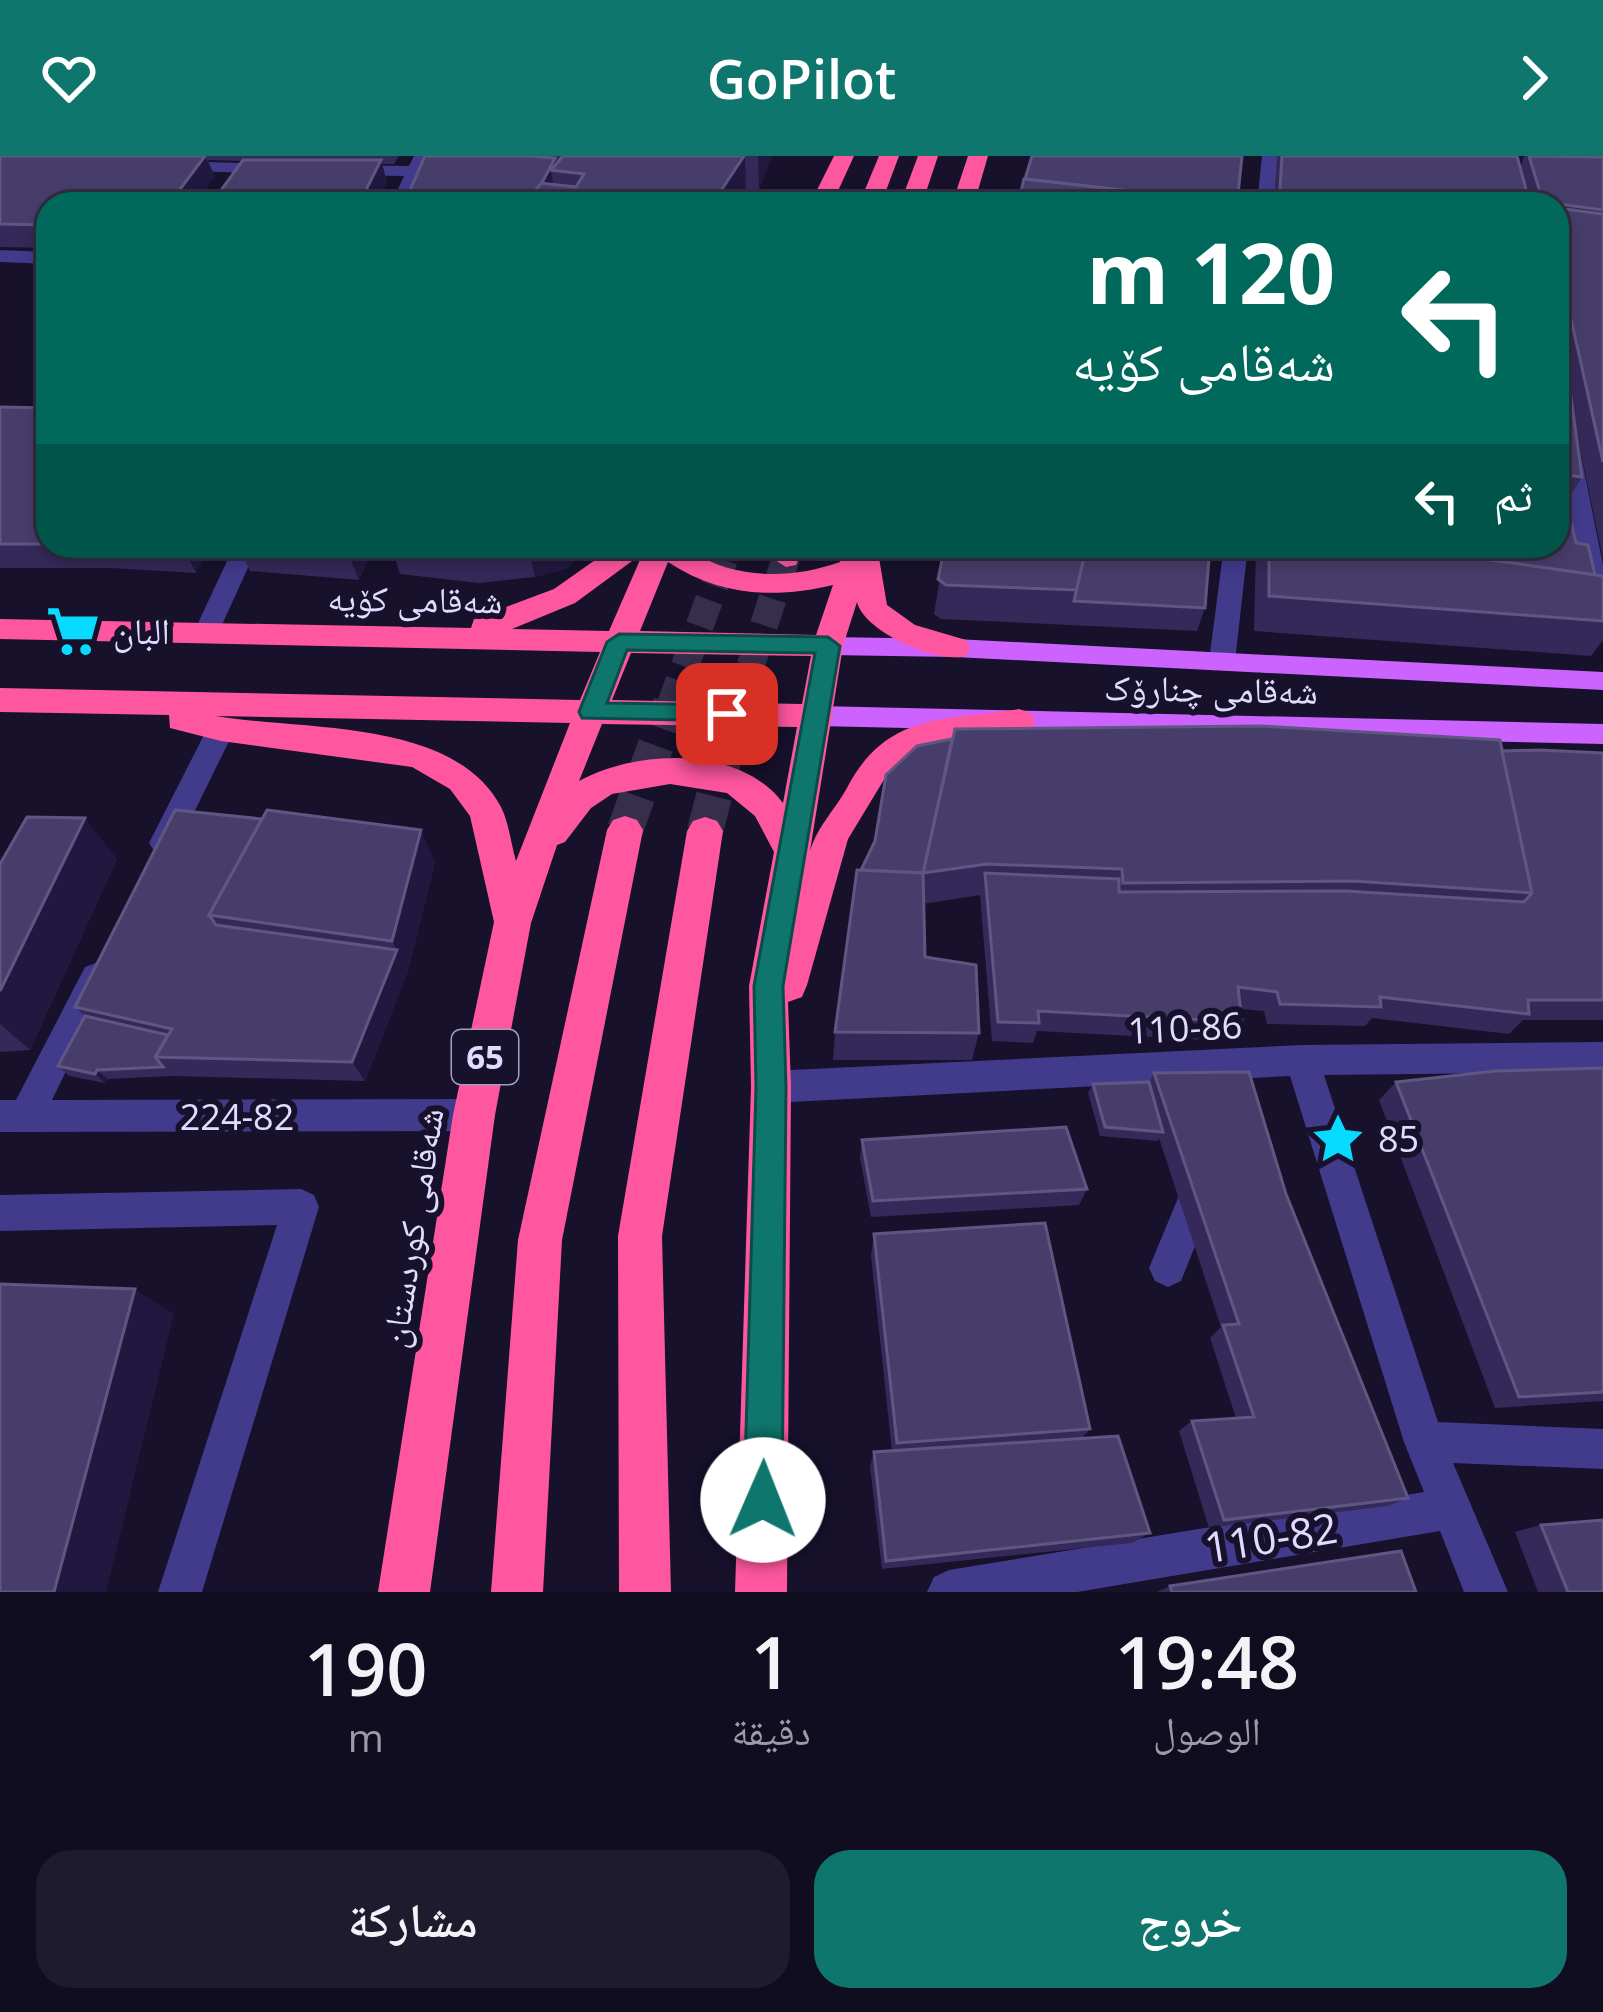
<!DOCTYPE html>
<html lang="ar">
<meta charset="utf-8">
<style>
body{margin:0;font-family:"Open Sans","Noto Naskh Arabic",sans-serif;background:#1e1b2e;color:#f1f3f6;direction:rtl;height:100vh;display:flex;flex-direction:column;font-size:45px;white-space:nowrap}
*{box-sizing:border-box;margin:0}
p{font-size:39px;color:#9c9ca5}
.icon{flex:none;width:66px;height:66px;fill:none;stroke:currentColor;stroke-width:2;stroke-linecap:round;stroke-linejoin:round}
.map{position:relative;height:1436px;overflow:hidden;direction:ltr}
.drawer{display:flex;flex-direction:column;background:#110d21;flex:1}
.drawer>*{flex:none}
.guide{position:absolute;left:36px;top:36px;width:1533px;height:366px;border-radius:36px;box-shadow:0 6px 18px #0003,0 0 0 3px #302d3f;direction:rtl;background:#00695c;color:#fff;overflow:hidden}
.pin{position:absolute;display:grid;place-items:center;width:102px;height:102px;color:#fff;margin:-51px;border-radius:24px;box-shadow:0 6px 18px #0006}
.me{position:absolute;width:132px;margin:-66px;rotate:1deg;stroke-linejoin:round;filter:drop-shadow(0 0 9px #0008)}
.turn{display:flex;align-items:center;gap:42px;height:252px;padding:0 36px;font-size:54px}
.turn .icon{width:156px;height:156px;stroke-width:2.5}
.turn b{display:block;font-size:84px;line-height:102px}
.then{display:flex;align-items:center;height:114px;padding:0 36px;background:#0003;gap:24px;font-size:45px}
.eta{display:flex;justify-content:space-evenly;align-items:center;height:204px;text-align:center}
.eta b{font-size:72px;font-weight:600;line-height:84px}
.button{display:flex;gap:24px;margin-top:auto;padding:24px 36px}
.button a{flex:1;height:138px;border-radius:36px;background:#0f766e;color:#fff;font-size:48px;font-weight:600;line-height:138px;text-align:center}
.button a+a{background:#1e1b2e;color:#f1f3f6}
header{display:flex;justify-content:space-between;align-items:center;height:156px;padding:0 36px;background:#0f766e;color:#fff;font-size:54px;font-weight:600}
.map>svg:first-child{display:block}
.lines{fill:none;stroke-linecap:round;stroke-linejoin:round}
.highway-tunnel-far1{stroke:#352f4c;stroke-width:28;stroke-dasharray:28 15;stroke-linecap:butt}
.highway-tunnel{stroke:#352f4c;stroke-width:36;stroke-dasharray:36 18;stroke-linecap:butt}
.minor{fill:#423b8c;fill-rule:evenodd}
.major{fill:#cc63ff;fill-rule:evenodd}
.highway{fill:#ff579f;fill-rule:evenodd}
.wall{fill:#352959}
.shaded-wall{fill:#211840}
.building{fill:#473d6b;stroke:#605682;stroke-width:3}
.route{fill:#0f766e;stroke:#0a4d48;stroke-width:3}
.labels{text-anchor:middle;stroke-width:12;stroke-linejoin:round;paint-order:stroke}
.shield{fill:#17112c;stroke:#a49fc0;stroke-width:3}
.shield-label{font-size:33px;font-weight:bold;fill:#e1dcff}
.street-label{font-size:36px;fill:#e1dcff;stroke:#17112c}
.poi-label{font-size:36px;fill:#e1dcff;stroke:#17112c;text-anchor:start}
.near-street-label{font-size:42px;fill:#e1dcff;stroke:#17112c}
</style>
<header><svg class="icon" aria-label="forward" viewBox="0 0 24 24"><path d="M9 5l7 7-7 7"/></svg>GoPilot<svg class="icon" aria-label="heart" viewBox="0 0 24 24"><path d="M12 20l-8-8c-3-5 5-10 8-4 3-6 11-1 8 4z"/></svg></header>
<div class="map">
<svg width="1603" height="1436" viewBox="0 0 1603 1436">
<rect width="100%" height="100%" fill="#17112c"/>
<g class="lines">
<g class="highway-tunnel-far1">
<path d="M670 551 728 392"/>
<path d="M737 551 786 402"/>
</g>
<g class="highway-tunnel">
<path d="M625 674 671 548"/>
<path d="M705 675 738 548"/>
</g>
<g class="minor">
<path d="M414 0H430L409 48H391L404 20 342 19 334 14 342 9 409 10Z"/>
<path d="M1262 0H1278L1275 48H1257Z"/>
<path d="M174 5 276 8 284 13 276 18 168 14 166 10Z"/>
<path d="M0 94 48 96V108L0 106Z"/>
<path d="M1557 229 1568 235 1603 409V481L1590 472 1557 292Z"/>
<path d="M234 390H258L215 484H197L193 478Z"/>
<path d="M1224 390H1248L1235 505 1222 514 1209 505Z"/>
<path d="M221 563 235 573 179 687 174 695H154L149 687 207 573Z"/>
<path d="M96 807 107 811 112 821 52 944 474 943 486 948 491 959 486 970 474 975 0 976V944H16L85 811Z"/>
<path d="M1603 886V916L1324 919 1438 1266 1603 1273V1313L1453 1307 1508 1436H1464L1440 1375 1077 1436H927L934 1421 949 1414 1424 1336 1404 1286 1290 920 771 947 759 942 754 931 759 920 771 915 1302 889Z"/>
<path d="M1201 1013 1214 1018 1219 1030 1181 1125 1168 1131 1155 1125 1149 1112 1188 1018Z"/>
<path d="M301 1033 314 1039 319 1051 202 1436H158L277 1069 0 1075V1039Z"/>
</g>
<g class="major">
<path d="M828 481 955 483 1603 516V534L955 501 828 499 815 490Z"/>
<path d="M817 550 1603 568V588L817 570 803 560Z"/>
</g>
<g class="highway">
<path d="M834 0H854L832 48H810Z"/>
<path d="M879 0H899L881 48H859Z"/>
<path d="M918 0H938L922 48H900Z"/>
<path d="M968 0H988L974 48H952Z"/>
<path d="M615 390H691L692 396C738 424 791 423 840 406L846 390H877L887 449 915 469 966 484 970 492 966 500C938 508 864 476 857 446L843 490 810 695C818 669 836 653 848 630 888 556 944 565 1019 553L1031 557 1035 565 1031 573 1019 577 919 593 885 622 848 683 807 829 802 841 788 846 791 931 787 1436H735L751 931 749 830 774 696 755 660 727 637 670 628 612 638 591 652 565 686 557 689 531 767 495 959 430 1436H378L453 959 494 766 470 660 450 633 412 611 221 585 170 572 169 559 0 556V532L580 544 600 496 0 483V463L471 472 474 463 554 433ZM643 397 609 475 512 473 575 447ZM668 406C719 440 775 443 833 429L816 479 640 475ZM631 497 811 500 802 548 612 544ZM216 560 570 567 516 705C511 688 509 667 501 651 454 562 303 575 216 560ZM602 568 797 571 783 647C739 589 638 593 579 625Z"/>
<path d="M715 390H743L738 399H718Z"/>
<path d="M777 390H805L796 409 786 411 772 402Z"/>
<path d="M625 660 637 664 643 674 562 1084 543 1436H491L518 1084 607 674 613 664Z"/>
<path d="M705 661 717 665 723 675 662 1080 671 1436H619L618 1080 687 675 693 665Z"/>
</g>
</g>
<g class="wall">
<path d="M0 0H399L394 8H382L387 26 242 5 208 4 215 21 48 48V92L0 91Z"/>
<path d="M425 0H772L759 33H746V40L404 48Z"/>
<path d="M1277 0H1517L1520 12 1524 0H1603V403L1573 259 1582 321 1567 345 1558 344 1560 352 1576 387 1595 419 1603 420V484L1591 500 1254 475 1256 390H1557V200L1565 218 1557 181V48H1274Z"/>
<path d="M0 251 48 252V390H209L196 417 111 412H0Z"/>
<path d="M238 390H374L359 424 250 415Z"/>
<path d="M391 390H582V394L568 412 535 421 478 427 400 418Z"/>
<path d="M945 390H1210L1205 452 1197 475 941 463 934 458Z"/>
<path d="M1502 595 1603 597V864H1523L1509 878 1372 862 1365 870 1267 868 1264 855 1240 853 1242 866 1229 885 1037 875 1033 887 992 885 980 739 923 748 925 801 979 877 972 904H833L835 876 861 714 875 685Z"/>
<path d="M175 654 435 706 408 815 365 925 173 920 108 923 105 927 69 920 58 910 85 860 75 851Z"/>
<path d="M117 703 30 894 0 896V708Z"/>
<path d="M1603 912V1245L1495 1252 1379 944 1396 926Z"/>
<path d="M1154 917 1286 1038 1408 1342 1387 1350 1209 1372 1179 1275 1192 1265 1236 1262 1210 1182 1221 1171 1159 982 1158 985 1100 980 1088 937 1093 928 1149 926Z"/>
<path d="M862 984 1087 1033 1079 1049 871 1061 860 1002Z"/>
<path d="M874 1078 1090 1273 1081 1283 1150 1377 1132 1387 882 1413 870 1310 874 1296 892 1295 871 1100Z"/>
<path d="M1541 1369 1603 1436H1538L1515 1376Z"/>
<path d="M1170 1430 1416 1436H1157Z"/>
</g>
<g class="shaded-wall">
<path d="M205 0 215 21 195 48H169Z"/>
<path d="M745 0 746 40 741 48H712Z"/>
<path d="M758 0H772L759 33Z"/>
<path d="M555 2 557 15 551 14 554 33 532 48Z"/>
<path d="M381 4 387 26 376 48H359Z"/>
<path d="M182 390H209L196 417Z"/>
<path d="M345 390H374L359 424Z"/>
<path d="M528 390H582V394L568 412 535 421Z"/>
<path d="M85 662 117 703 30 894 0 868V835Z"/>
<path d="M421 674 435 706 408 815 365 925 352 906 397 794 392 785Z"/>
<path d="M97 914 108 923 105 927 95 918Z"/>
<path d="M135 1133 174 1158 106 1436H54Z"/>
</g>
<g class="building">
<path d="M0 0H205L169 48H48V69L0 68Z"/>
<path d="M425 0H530L555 2 542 27 525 48H404Z"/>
<path d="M563 0H744L712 48H525L541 27 576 31 584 18 551 14Z"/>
<path d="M1032 0H1242L1237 48H1147L1149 37 1025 23Z"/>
<path d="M1282 0H1517L1530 48H1279Z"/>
<path d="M1529 0 1603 1V54L1543 46Z"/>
<path d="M243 4H381L359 48H211Z"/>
<path d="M1024 23 1149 37 1147 48H1018Z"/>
<path d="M1557 52 1603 58V306L1557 100Z"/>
<path d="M1557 200 1569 227 1582 321 1557 318Z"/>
<path d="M0 251 48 252V388H0Z"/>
<path d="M1557 338 1560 352 1568 353 1576 387 1588 389 1595 419 1391 390H1557Z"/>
<path d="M447 390H492L468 392Z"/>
<path d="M945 390H1086L1077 434 946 429 938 423Z"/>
<path d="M1086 390H1133L1132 399 1086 393 1083 405Z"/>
<path d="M1135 390H1210L1205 452 1074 445 1086 393 1134 399Z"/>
<path d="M1269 390H1391L1603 420V465L1269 440Z"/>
<path d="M1261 570 1500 584 1532 737 1353 725 1123 727 1122 713 987 708 923 717 955 573Z"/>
<path d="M952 583 923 717 861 714 875 685 886 619 917 590Z"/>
<path d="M1540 594 1603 597V844H1528L1529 858 1380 841 1381 851 1280 848 1277 836 1238 831 1242 866 1038 855 1039 867 998 866 985 717 1119 723V736L1346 735 1524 746 1532 737 1502 595Z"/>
<path d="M175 654 262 663 209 759 216 769 397 794 352 906 155 901 172 873 75 851Z"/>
<path d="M267 654 421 674 392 785 209 759Z"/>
<path d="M27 661 85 662 0 835V708Z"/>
<path d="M857 714 923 717 925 801 976 809 979 877 835 876Z"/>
<path d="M85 860 168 879 155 901 163 911 97 914 95 918 58 910Z"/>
<path d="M1603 912V1236L1519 1241 1396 926 1496 915Z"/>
<path d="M1249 916 1286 1038 1408 1342 1224 1364 1192 1265 1254 1261 1223 1169 1239 1168 1154 917Z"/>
<path d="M1149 926 1163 976 1105 971 1093 928Z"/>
<path d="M1066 971 1087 1033 873 1045 862 984Z"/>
<path d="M1045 1067 1090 1273 897 1287 874 1078Z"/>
<path d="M0 1128 135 1133 54 1436H0Z"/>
<path d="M1118 1280 1150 1377 886 1405 874 1296Z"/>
<path d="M1603 1364V1436H1568L1541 1369Z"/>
<path d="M1401 1395 1416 1436H1172L1170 1430Z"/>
</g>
<path class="route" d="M619 478 828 481 840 490 783 830 786 931 782 1344 777 1358 763 1363 750 1358 744 1344 756 931 754 830 815 497 627 494 607 547 727 549 735 552 739 558 735 565 582 562 579 556 607 486Z"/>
<defs>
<g id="supermarket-bare" transform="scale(4.14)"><path d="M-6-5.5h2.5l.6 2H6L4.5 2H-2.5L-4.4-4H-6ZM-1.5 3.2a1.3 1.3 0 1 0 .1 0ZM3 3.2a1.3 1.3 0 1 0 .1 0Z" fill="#08dbff" stroke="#17112c" stroke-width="2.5" paint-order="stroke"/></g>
<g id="sight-bare" transform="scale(4.14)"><path d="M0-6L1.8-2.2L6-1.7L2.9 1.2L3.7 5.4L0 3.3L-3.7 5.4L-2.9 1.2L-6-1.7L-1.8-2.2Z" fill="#08dbff" stroke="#17112c" stroke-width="2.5" paint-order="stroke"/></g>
</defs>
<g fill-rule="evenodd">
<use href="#supermarket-bare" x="73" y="475"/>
<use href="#sight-bare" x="1338" y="983"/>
</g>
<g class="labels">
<rect class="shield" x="452" y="874" width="66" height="54" rx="9"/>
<g class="shield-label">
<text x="485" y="913">65</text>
</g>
<g class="street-label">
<text transform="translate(415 443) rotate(1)" y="13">شەقامی کۆیە</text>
<text transform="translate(1211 533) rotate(1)" y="13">شەقامی چنارۆک</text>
<text transform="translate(1185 872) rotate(-3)" y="13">110-86</text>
<text x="237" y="974">224-82</text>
<text transform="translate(412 1072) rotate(-81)" y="13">شەقامی کوردستان</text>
</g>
<g class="poi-label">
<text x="113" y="488">البان</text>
<text x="1378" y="996">85</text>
</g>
<g class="near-street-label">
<text transform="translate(1271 1382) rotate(-9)" y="15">110-82</text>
</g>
</g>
</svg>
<div class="pin" style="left:727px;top:558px;background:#d93025"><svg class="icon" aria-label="arrive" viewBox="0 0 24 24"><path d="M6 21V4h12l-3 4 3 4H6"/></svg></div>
<svg class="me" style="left:763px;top:1344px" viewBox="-20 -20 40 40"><circle r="19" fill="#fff"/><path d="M0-13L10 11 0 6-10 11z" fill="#0f766e"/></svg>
<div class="guide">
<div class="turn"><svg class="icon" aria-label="left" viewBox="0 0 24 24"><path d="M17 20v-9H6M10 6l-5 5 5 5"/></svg><div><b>120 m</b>شەقامی کۆیە</div></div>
<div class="then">ثم<svg class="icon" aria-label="left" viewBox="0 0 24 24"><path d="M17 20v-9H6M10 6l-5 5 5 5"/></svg></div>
</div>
</div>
<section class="drawer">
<div class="eta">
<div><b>19:48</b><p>الوصول</p></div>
<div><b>1</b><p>دقيقة</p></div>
<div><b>190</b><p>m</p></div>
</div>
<div class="button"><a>خروج</a><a>مشاركة</a></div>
</section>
